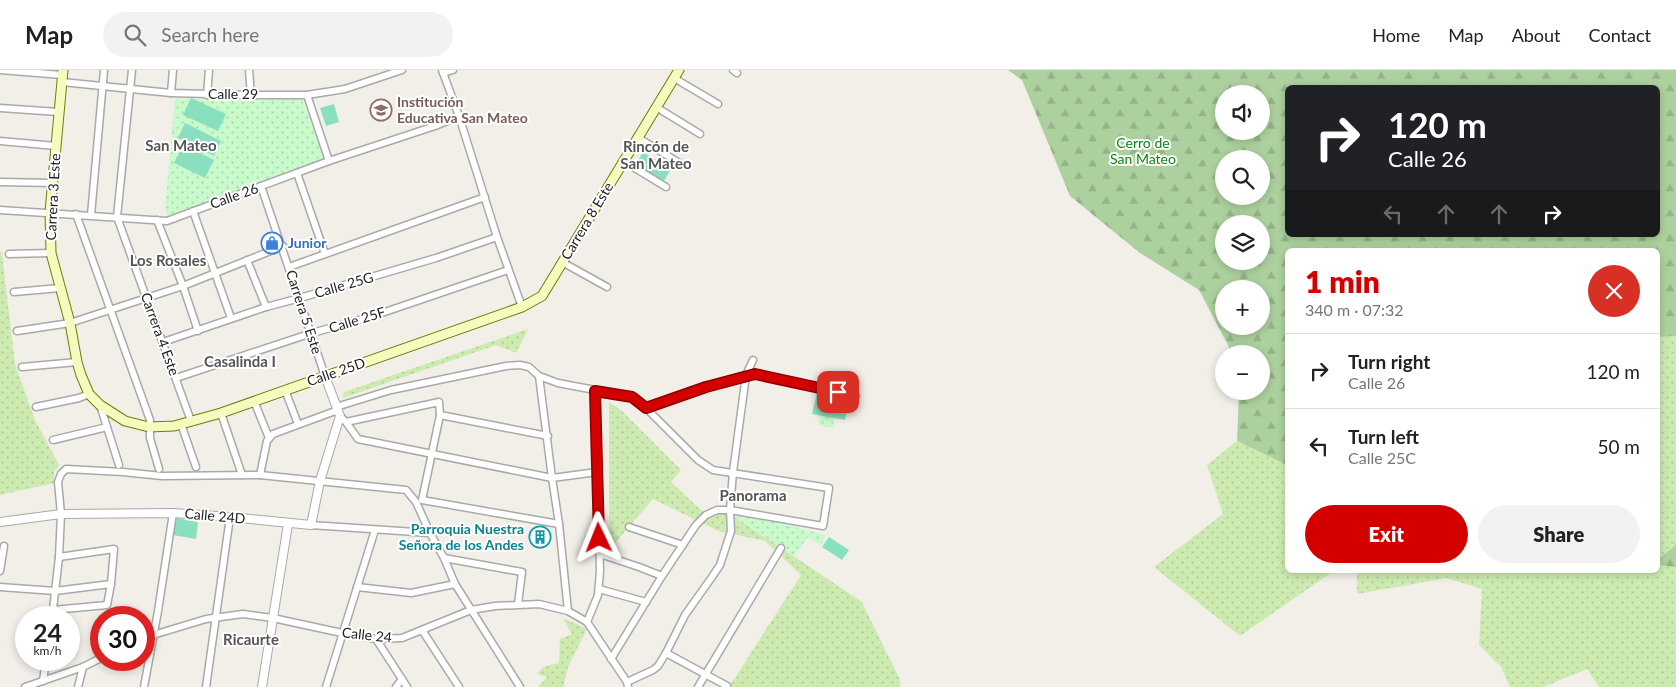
<!DOCTYPE html>
<meta charset="utf-8">
<style>
body{margin:0;font-family:Lato,sans-serif;background:#f2f2f2;color:#222;height:100vh;display:flex;flex-direction:column;font-size:19px;white-space:nowrap}
*{box-sizing:border-box;margin:0}
p{font-size:16px;color:#767676}
.icon{flex:none;width:28px;height:28px;fill:none;stroke:currentColor;stroke-width:2;stroke-linecap:round;stroke-linejoin:round}
.map{position:relative;flex:1;overflow:hidden}
.drawer{position:absolute;left:1285px;top:178px;width:375px;height:325px;display:flex;flex-direction:column;background:#fff;border-radius:8px;box-shadow:0 2px 8px #0003}
.drawer>*{flex:none}
.banner{position:absolute;left:1285px;top:15px;width:375px;height:152px;border-radius:8px;box-shadow:0 2px 8px #0003;background:#202124;color:#fff;overflow:hidden}
.buttons{position:absolute;left:1215px;top:15px;display:grid;gap:10px}
.buttons a{display:grid;place-items:center;width:55px;height:55px;border-radius:50%;background:#fff;box-shadow:0 2px 8px #0003;font-size:25px}
.speed{position:absolute;left:15px;top:536px;display:flex;gap:10px;font-size:25px;font-weight:700;text-align:center}
.speed>*{display:grid;place-content:center;width:65px;height:65px;border-radius:50%;background:#fff;box-shadow:0 2px 8px #0003;line-height:1}
.speed small{font-size:12px;font-weight:400}
.speed .limit{border:8px solid #d22;background:#fff;color:#111}
.pin{position:absolute;display:grid;place-items:center;width:42px;height:42px;color:#fff;margin:-21px;border-radius:10px;box-shadow:0 2px 8px #0006}
.me{position:absolute;width:55px;margin:-28px;rotate:358deg;stroke-linejoin:round;filter:drop-shadow(0 0 4px #0008)}
.turn{display:flex;align-items:center;gap:18px;height:105px;padding:0 20px;font-size:22px}
.turn .icon{width:65px;height:65px;stroke-width:2.5}
.turn b{display:block;font-size:35px;line-height:42px}
.lanes{display:flex;align-items:center;height:48px;padding:0 20px;background:#0003;justify-content:center;gap:25px;direction:ltr}
.lanes .off{opacity:.35}
.round{display:grid;place-items:center;flex:none;width:52px;height:52px;border-radius:26px;background:#f2f2f2}
.summary{display:flex;align-items:center;justify-content:space-between;height:85px;padding:0 20px}
h1{font-size:30px;font-weight:800;line-height:38px;color:#d40000}
.button{display:flex;gap:10px;margin-top:auto;padding:10px 20px}
.button a{flex:1;height:58px;border-radius:30px;background:#d40000;color:#fff;font-size:20px;font-weight:800;line-height:58px;text-align:center}
.button a+a{background:#f2f2f2;color:#222}
ul{padding:0;list-style:none}
li{display:flex;align-items:center;gap:15px;height:75px;padding:0 20px;border-top:1px solid #e0e0e0}
li div{flex:1}
li b{display:block;font-size:19px}
li em{font-style:normal}
header{display:flex;align-items:center;gap:30px;box-sizing:border-box;height:70px;padding:0 25px;background:#fff;border-bottom:1px solid #e0e0e0}
header strong{font-size:24px}
nav{display:flex;gap:28px;margin-inline-start:auto;font-size:18px}
.search{width:350px;height:45px;background:#f2f2f2;display:flex;align-items:center;gap:12px;box-sizing:border-box;padding:0 18px;border-radius:28px;color:#767676;font-size:19px}
.map>svg:first-child{display:block}
.grass{fill:url(#grass-dots)}
.forest{fill:url(#forest-firs);fill-rule:evenodd}
.park{fill:url(#park-dots)}
.pitch{fill:#88e0be}
.lines{fill:none;stroke-linecap:round;stroke-linejoin:round}
.minor-casing{stroke:#a9a9a9;stroke-width:9}
.tertiary-casing{stroke:#a9a9a9;stroke-width:10}
.secondary-casing{stroke:#707d05;stroke-width:11}
.minor{stroke:#fff;stroke-width:6}
.tertiary{stroke:#fff;stroke-width:8}
.secondary{stroke:#f7fabf;stroke-width:9}
.route-casing{stroke:#8a0000;stroke-width:12}
.route{stroke:#d40000;stroke-width:9}
.labels{text-anchor:middle;stroke-width:4;stroke-linejoin:round;paint-order:stroke}
.street-label{font-size:14px;fill:#222;stroke:#fff}
.education-label{font-size:14px;font-weight:bold;fill:#785e54;stroke:#fff;text-anchor:start}
.park-label{font-size:14px;fill:#0c8416;stroke:#fff}
.shop-label{font-size:14px;font-weight:bold;fill:#366cbe;stroke:#fff;text-anchor:start}
.culture-label{font-size:14px;font-weight:bold;fill:#0d838f;stroke:#fff;text-anchor:end}
.neighbourhood-label{font-size:15px;font-weight:bold;fill:#555;stroke:#fff}
</style>
<header>
<strong>Map</strong>
<div class="search"><svg class="icon" aria-label="search" viewBox="0 0 24 24"><circle cx="10" cy="10" r="6"/><path d="M15 15l6 6"/></svg>Search here</div>
<nav><a>Home</a><a>Map</a><a>About</a><a>Contact</a></nav>
</header>
<div class="map">
<svg width="1676" height="617" viewBox="0 0 1676 617">
<defs>
<pattern id="grass-dots" width="8" height="8" patternUnits="userSpaceOnUse" patternTransform="scale(1.25)"><rect width="8" height="8" fill="#cdebb0"/><path d="M2 2h.1M6 6h.1" fill="none" stroke="#b0c997" stroke-width="1.8" stroke-linecap="round"/></pattern>
<pattern id="forest-firs" width="22" height="20" patternUnits="userSpaceOnUse" patternTransform="scale(1.25)"><rect width="22" height="20" fill="#add19e"/><path d="M5 1l3.5 6h-7zM16 11l3.5 6h-7z" fill="#95b388"/></pattern>
<pattern id="park-dots" width="8" height="8" patternUnits="userSpaceOnUse" patternTransform="scale(1.25)"><rect width="8" height="8" fill="#c8facc"/><path d="M2 2h.1M6 6h.1" fill="none" stroke="#acd6af" stroke-width="1.8" stroke-linecap="round"/></pattern>
</defs>
<rect width="100%" height="100%" fill="#f2efe9"/>
<g class="grass">
<path d="M0 181 2 183 15 294 35 350 59 395 54 402V413L0 425Z"/>
<path d="M528 259 516 283 496 275 343 328 344 322Z"/>
<path d="M1676 266V617H1599L1587 599 1543 617H1510L1501 597 1479 575 1482 519 1447 508 1357 524V500H1658V267Z"/>
<path d="M609 332 623 342 681 400 671 412 702 441 720 437 862 532 900 610V617H729L801 505 765 471 718 461 653 429 609 480Z"/>
<path d="M1237 371 1287 395 1288 500H1335L1240 566 1154 497 1223 444 1207 395Z"/>
<path d="M563 548 587 559 568 597 563 617H538L547 607 537 604 543 597 559 593 560 569 572 564Z"/>
</g>
<g class="forest">
<path d="M1008 0H1676V266L1658 267V180H1288L1287 395 1237 371 1239 321H1261V284H1231L1228 275 1199 220 1140 183 1070 126 1022 10ZM1288 18H1658V165H1288ZM1224 24H1261V61H1224ZM1224 89H1261V126H1224ZM1224 154H1261V191H1224ZM1224 219H1261V256H1224Z"/>
<path d="M1676 471V497L1658 495V489L1675 476Z"/>
</g>
<g class="park">
<path d="M175 28 243 31 289 28 302 29 325 89 167 146 165 139Z"/>
<path d="M820 345 834 348 833 358 818 355Z"/>
<path d="M739 443 826 465 821 475 808 467 794 486 737 448Z"/>
</g>
<g class="pitch">
<path d="M191 28 226 44 218 61 183 45Z"/>
<path d="M334 34 339 52 326 56 320 38Z"/>
<path d="M185 53 221 71 214 86 178 68Z"/>
<path d="M183 75 214 90 205 108 174 93Z"/>
<path d="M643 82 671 99 664 111 636 94Z"/>
<path d="M817 323 849 330 845 350 812 344Z"/>
<path d="M176 448 198 452 196 469 173 465Z"/>
<path d="M829 467 849 480 842 490 822 477Z"/>
</g>
<g class="lines">
<g class="minor-casing">
<g id="minor">
<path d="M0 0 62 5"/>
<path d="M132 0 117 147 191 351"/>
<path d="M249 0 251 25"/>
<path d="M442 0 459 46 497 167 522 237"/>
<path d="M733 0 737 3"/>
<path d="M443 3 453 0"/>
<path d="M674 8 718 34"/>
<path d="M62 12 171 23 245 25H307L345 19 402 0"/>
<path d="M171 23 173 0"/>
<path d="M207 25 209 0"/>
<path d="M307 25 329 91"/>
<path d="M656 37 700 64"/>
<path d="M0 38 59 42"/>
<path d="M637 67 681 94"/>
<path d="M0 71 56 76"/>
<path d="M623 91 666 117"/>
<path d="M297 103 325 184"/>
<path d="M0 112 53 113"/>
<path d="M261 116 325 306"/>
<path d="M0 140 167 151 329 91 435 56 459 46"/>
<path d="M193 141 231 248"/>
<path d="M76 144 150 350V368L159 399"/>
<path d="M91 145 104 0"/>
<path d="M157 150 183 216 198 261"/>
<path d="M9 184 51 183"/>
<path d="M247 190 266 237"/>
<path d="M562 192 607 217"/>
<path d="M289 197 485 127"/>
<path d="M14 222 60 218"/>
<path d="M17 261 70 253 183 216 283 176"/>
<path d="M163 272 266 237 300 228 436 188 497 167"/>
<path d="M22 297 77 292"/>
<path d="M539 306 552 408 559 454 568 541"/>
<path d="M176 308 312 263 373 246 508 200"/>
<path d="M285 320 298 354"/>
<path d="M254 331 269 368"/>
<path d="M100 335 119 395"/>
<path d="M36 337 79 328 89 324"/>
<path d="M336 337 391 320 506 296 520 295 529 297 539 306 558 313 632 327 646 338 698 390 713 400 829 418 823 456 730 440H717L706 445 696 455 662 506 611 589"/>
<path d="M646 338 706 317 755 304 856 326"/>
<path d="M221 343 242 405"/>
<path d="M440 345 548 366"/>
<path d="M340 346 346 352 358 369 552 408 597 402"/>
<path d="M346 352 439 332 440 345 422 430"/>
<path d="M181 354 196 397"/>
<path d="M53 370 107 357"/>
<path d="M260 405 267 371 273 364 338 340"/>
<path d="M422 430 559 454"/>
<path d="M311 455 430 463"/>
<path d="M629 457 683 475"/>
<path d="M600 484 639 497 662 506"/>
<path d="M444 488 522 502 518 534"/>
<path d="M0 501 4 476"/>
<path d="M0 517 55 521 111 514"/>
<path d="M357 517 411 523 455 514"/>
<path d="M599 519 646 532"/>
<path d="M53 540 107 535 111 514 114 479 59 487"/>
<path d="M52 548 59 487 61 444 58 412 61 404 66 399 123 402 162 406 260 405 406 420 416 432 430 463 444 488 455 514 520 617"/>
<path d="M587 552 598 525 600 501 595 321"/>
<path d="M422 560 459 617"/>
<path d="M144 569 153 565 206 549 243 544 273 548 342 563 376 569 402 568 471 540 495 536 539 534 568 541 587 552 627 612 628 617"/>
<path d="M376 569 407 617"/>
<path d="M666 583 727 616"/>
<path d="M43 611 46 590"/>
<path d="M627 612 653 600 658 596 666 583 685 545 712 507 720 495 731 461 730 440 733 402 746 305 753 290"/>
<path d="M25 617 83 597 101 588"/>
<path d="M78 617 83 597"/>
<path d="M144 617 158 541 173 443"/>
<path d="M206 617 230 447"/>
<path d="M326 617 375 460"/>
<path d="M396 617 402 609"/>
<path d="M698 617 781 478"/>
</g>
</g>
<g class="tertiary-casing">
<g id="tertiary">
<path d="M0 452 61 444 173 443 230 447 311 455 320 411 340 346 325 306"/>
<path d="M262 617 288 454"/>
</g>
</g>
<g class="secondary-casing">
<path id="secondary" d="M63 0 50 142 51 183 70 253 77 292 81 305 89 324 100 335 125 351 149 357 174 356 221 343 522 237 542 226 679 0"/>
</g>
<use href="#minor" class="minor"/>
<use href="#tertiary" class="tertiary"/>
<use href="#secondary" class="secondary"/>
</g>
<g class="lines">
<g class="route-casing">
<path id="route" d="M599 468 595 321 632 327 646 338 706 317 755 304 838 322"/>
</g>
<use href="#route" class="route"/>
</g>
<defs>
<g id="school-ring" transform="scale(1.125)"><circle r="9.5" fill="#fff" stroke="#8d6e63" stroke-width="1.5"/><path d="M0-5L7-2L0 1L-7-2ZM-4 1L0 2.5L4 1V4Q0 6-4 4Z" fill="#8d6e63"/></g>
<g id="shop-ring" transform="scale(1.125)"><circle r="9.5" fill="#fff" stroke="#3f7fe0" stroke-width="1.5"/><path d="M-5-2.5h2.3a2.7 3.5 0 0 1 5.4 0H5L5.5 6h-11ZM-1.5-2.5h3a1.5 2.3 0 0 0-3 0Z" fill="#3f7fe0"/></g>
<g id="building-ring" transform="scale(1.125)"><circle r="9.5" fill="#fff" stroke="#0f9aa8" stroke-width="1.5"/><path d="M-4-6H4V6H1V3H-1V6H-4ZM-2.5-4.3h1.7v1.8h-1.7ZM.8-4.3h1.7v1.8H.8ZM-2.5-1h1.7V.8h-1.7ZM.8-1h1.7V.8H.8Z" fill="#0f9aa8"/></g>
</defs>
<g fill-rule="evenodd">
<use href="#school-ring" x="381" y="40"/>
<use href="#shop-ring" x="272" y="173"/>
<use href="#building-ring" x="540" y="467"/>
</g>
<g class="labels">
<g class="street-label">
<text x="233" y="29">Calle 29</text>
<text transform="translate(234 126) rotate(-20)" y="5">Calle 26</text>
<text transform="translate(53 127) rotate(-87)" y="5">Carrera 3 Este</text>
<text transform="translate(587 151) rotate(-59)" y="5">Carrera 8 Este</text>
<text transform="translate(344 215) rotate(-16)" y="5">Calle 25G</text>
<text transform="translate(304 242) rotate(72)" y="5">Carrera 5 Este</text>
<text transform="translate(357 250) rotate(-17)" y="5">Calle 25F</text>
<text transform="translate(160 264) rotate(70)" y="5">Carrera 4 Este</text>
<text transform="translate(336 302) rotate(-19)" y="5">Calle 25D</text>
<text transform="translate(215 446) rotate(5)" y="5">Calle 24D</text>
<text transform="translate(367 565) rotate(6)" y="5">Calle 24</text>
</g>
<g class="education-label">
<text x="397" y="37">Institución<tspan x="397" dy="16">Educativa San Mateo</tspan></text>
</g>
<g class="park-label">
<text x="1143" y="78">Cerro de<tspan x="1143" dy="16">San Mateo</tspan></text>
</g>
<g class="shop-label">
<text x="288" y="178">Junior</text>
</g>
<g class="culture-label">
<text x="524" y="464">Parroquia Nuestra<tspan x="524" dy="16">Señora de los Andes</tspan></text>
</g>
<g class="neighbourhood-label">
<text x="181" y="81">San Mateo</text>
<text x="656" y="82">Rincón de<tspan x="656" dy="17">San Mateo</tspan></text>
<text x="168" y="196">Los Rosales</text>
<text x="240" y="297">Casalinda I</text>
<text x="753" y="431">Panorama</text>
<text x="251" y="575">Ricaurte</text>
</g>
</g>
</svg>
<div class="buttons">
<a><svg class="icon" aria-label="sound" viewBox="0 0 24 24"><path d="M4 9h4l5-4v14l-5-4H4zM17 9q2 3 0 6"/></svg></a>
<a><svg class="icon" aria-label="search" viewBox="0 0 24 24"><circle cx="10" cy="10" r="6"/><path d="M15 15l6 6"/></svg></a>
<a><svg class="icon" aria-label="layers" viewBox="0 0 24 24"><path d="M12 4l9 5-9 5-9-5zM3 14l9 5 9-5"/></svg></a>
<a>+</a>
<a>−</a>
</div>
<div class="speed"><div>24<small>km/h</small></div><div class="limit">30</div></div>
<div class="pin" style="left:838px;top:322px;background:#d93025"><svg class="icon" aria-label="arrive" viewBox="0 0 24 24"><path d="M6 21V4h12l-3 4 3 4H6"/></svg></div>
<svg class="me" style="left:599px;top:468px" viewBox="-20 -20 40 40"><path d="M0-17L14 15 0 8-14 15z" fill="#d40000" stroke="#fff" stroke-width="4"/></svg>
<div class="banner">
<div class="turn"><svg class="icon" aria-label="right" viewBox="0 0 24 24"><path d="M7 20v-9h11M14 6l5 5-5 5"/></svg><div><b>120 m</b>Calle 26</div></div>
<div class="lanes"><svg class="icon off" aria-label="left" viewBox="0 0 24 24"><path d="M17 20v-9H6M10 6l-5 5 5 5"/></svg><svg class="icon off" aria-label="ahead" viewBox="0 0 24 24"><path d="M12 20V5M6 11l6-6 6 6"/></svg><svg class="icon off" aria-label="ahead" viewBox="0 0 24 24"><path d="M12 20V5M6 11l6-6 6 6"/></svg><svg class="icon" aria-label="right" viewBox="0 0 24 24"><path d="M7 20v-9h11M14 6l5 5-5 5"/></svg></div>
</div>
<section class="drawer">
<div class="summary"><div><h1>1 min</h1><p>340 m · 07:32</p></div><a class="round" style="background:#d93025;color:#fff"><svg class="icon" aria-label="close" viewBox="0 0 24 24"><path d="M6 6l12 12M18 6L6 18"/></svg></a></div>
<ul>
<li><svg class="icon" aria-label="right" viewBox="0 0 24 24"><path d="M7 20v-9h11M14 6l5 5-5 5"/></svg><div><b>Turn right</b><p>Calle 26</p></div><em>120 m</em></li>
<li><svg class="icon" aria-label="left" viewBox="0 0 24 24"><path d="M17 20v-9H6M10 6l-5 5 5 5"/></svg><div><b>Turn left</b><p>Calle 25C</p></div><em>50 m</em></li>
</ul>
<div class="button"><a>Exit</a><a>Share</a></div>
</section>
</div>
